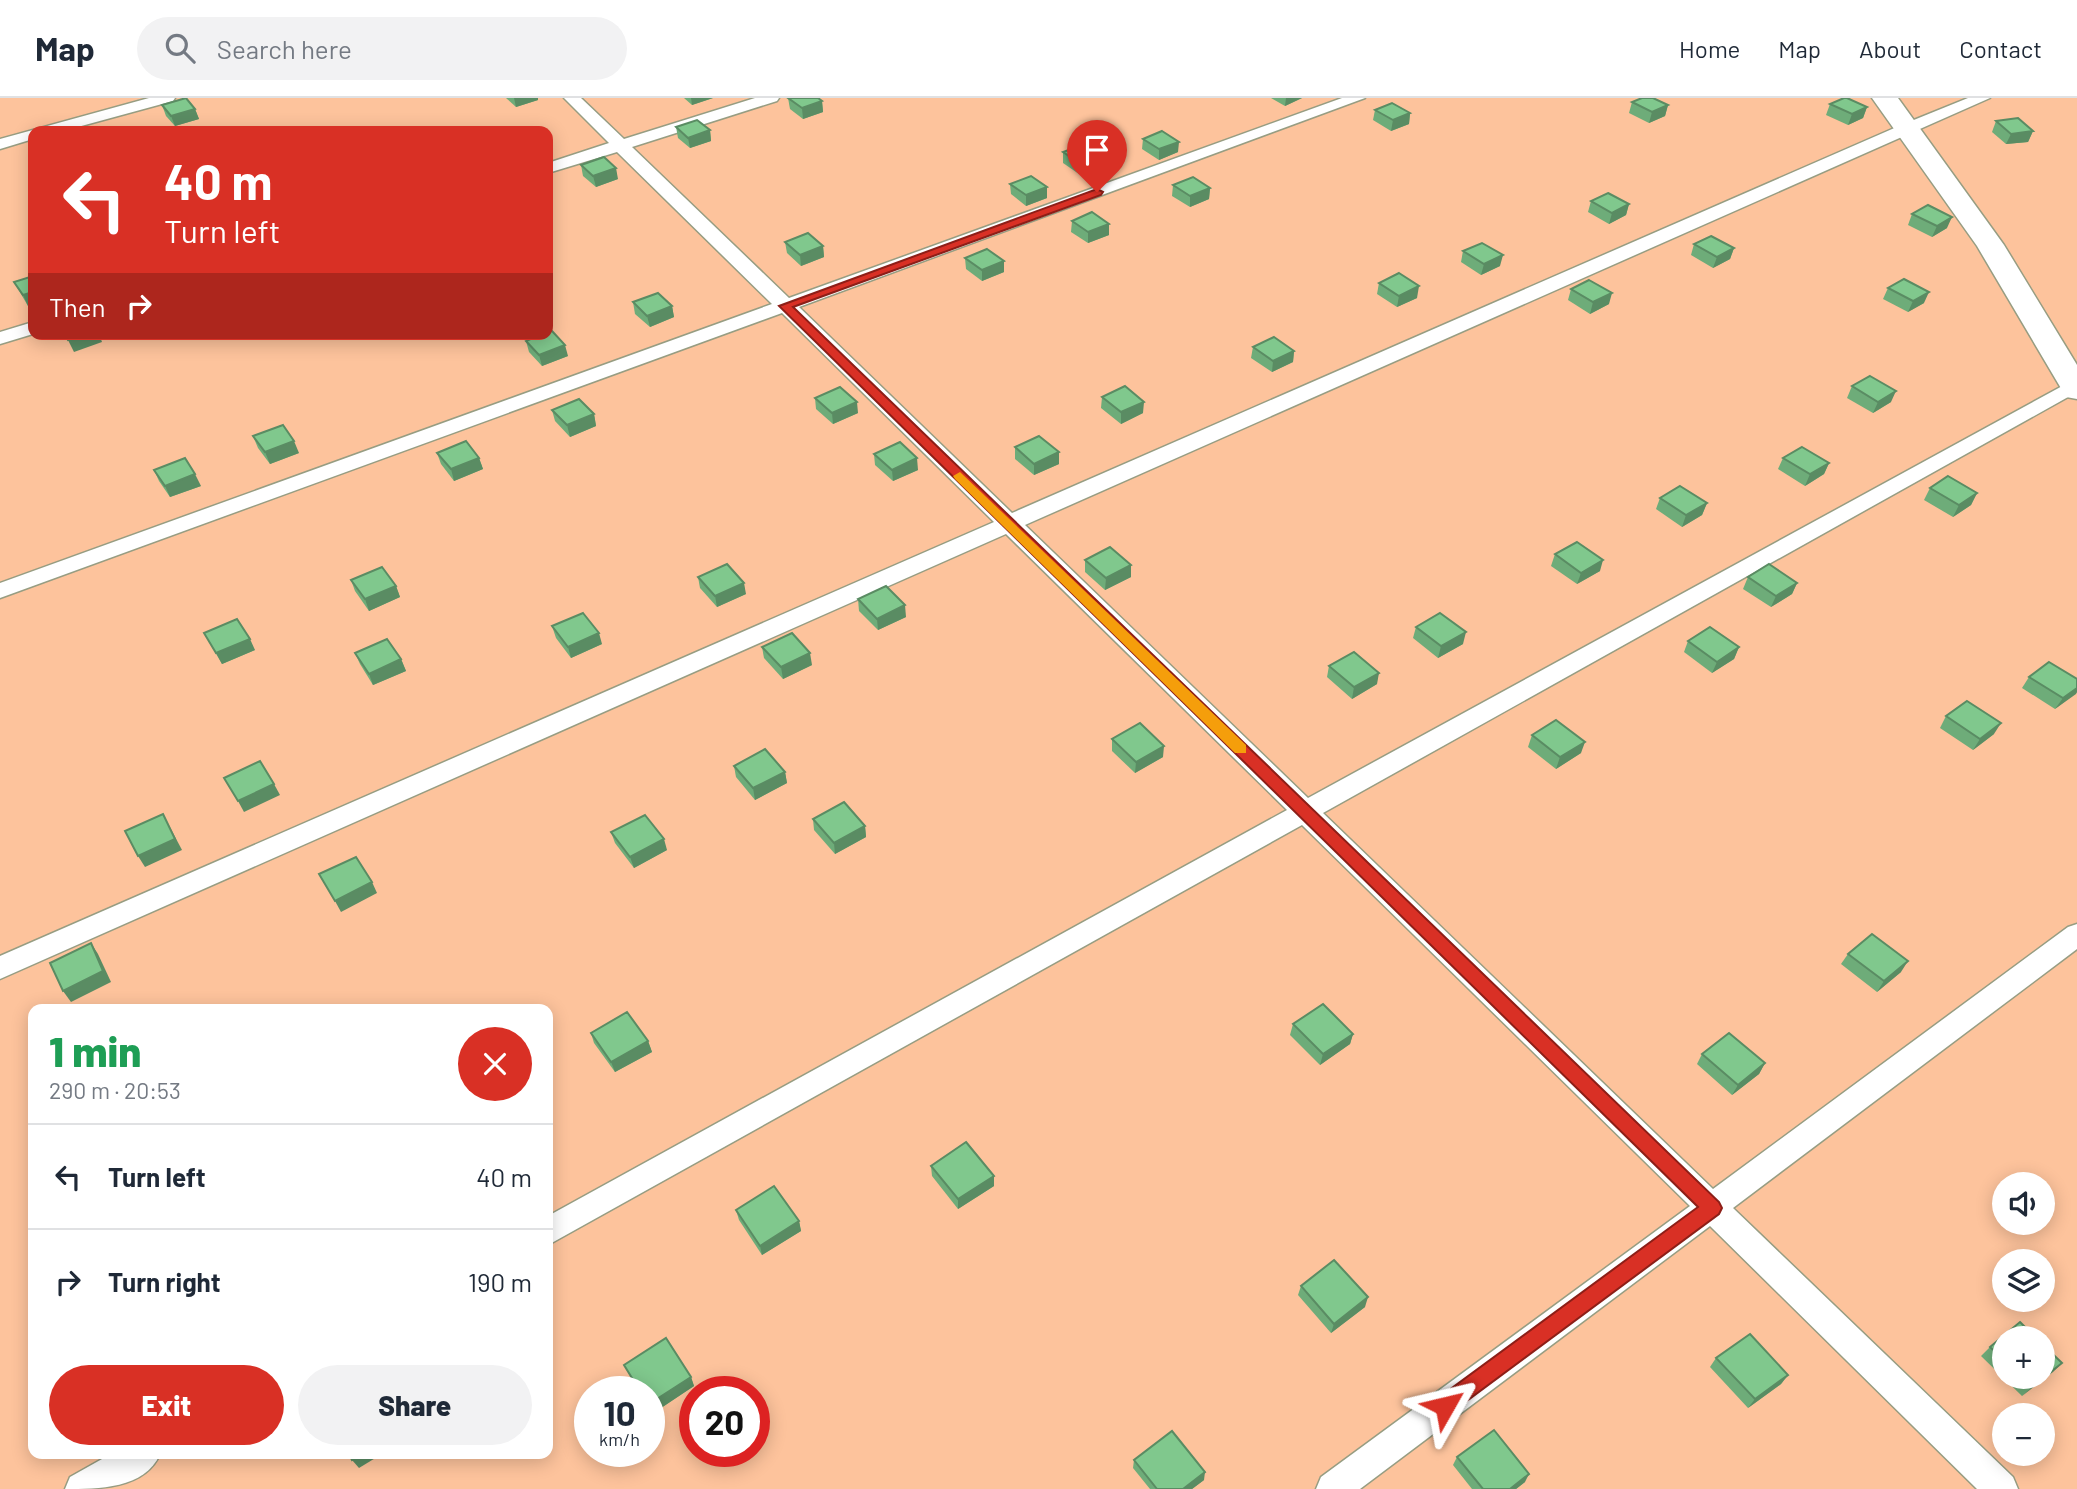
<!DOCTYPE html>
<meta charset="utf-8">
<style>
body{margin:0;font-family:Barlow,sans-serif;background:#f2f2f3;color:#1f2937;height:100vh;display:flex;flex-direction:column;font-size:26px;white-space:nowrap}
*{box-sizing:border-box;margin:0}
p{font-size:23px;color:#747a83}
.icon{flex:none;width:38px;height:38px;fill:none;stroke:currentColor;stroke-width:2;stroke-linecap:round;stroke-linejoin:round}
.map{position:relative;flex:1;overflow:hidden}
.details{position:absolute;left:28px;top:906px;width:525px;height:455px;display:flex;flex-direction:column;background:#fff;border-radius:14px;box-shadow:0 4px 18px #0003}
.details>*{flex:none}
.guide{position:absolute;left:28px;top:28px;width:525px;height:214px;border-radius:14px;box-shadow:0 4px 18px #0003;background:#d93025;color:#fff;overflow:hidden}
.tools{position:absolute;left:1992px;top:1074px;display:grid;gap:14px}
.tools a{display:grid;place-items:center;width:63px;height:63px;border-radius:50%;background:#fff;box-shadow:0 4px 18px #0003;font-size:35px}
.speed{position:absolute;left:574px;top:1278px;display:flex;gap:14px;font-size:35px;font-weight:700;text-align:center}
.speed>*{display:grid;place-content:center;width:91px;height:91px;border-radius:50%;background:#fff;box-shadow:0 4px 18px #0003;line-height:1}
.speed small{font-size:18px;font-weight:400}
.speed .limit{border:10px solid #d22;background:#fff;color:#111}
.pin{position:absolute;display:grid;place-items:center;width:60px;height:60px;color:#fff;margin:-72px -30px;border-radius:50% 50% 50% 0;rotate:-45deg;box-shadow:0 0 7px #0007}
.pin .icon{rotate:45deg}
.me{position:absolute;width:77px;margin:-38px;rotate:53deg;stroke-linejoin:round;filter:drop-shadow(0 0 5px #0008)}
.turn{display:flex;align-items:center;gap:24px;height:147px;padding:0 21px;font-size:32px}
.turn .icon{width:91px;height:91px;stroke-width:2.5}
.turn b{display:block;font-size:49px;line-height:60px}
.then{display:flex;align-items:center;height:66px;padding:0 21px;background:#0003;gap:14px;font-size:26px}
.round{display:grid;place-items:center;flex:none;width:74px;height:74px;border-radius:37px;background:#f2f2f3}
.headline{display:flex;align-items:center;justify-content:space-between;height:119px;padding:0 21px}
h1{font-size:42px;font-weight:800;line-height:52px;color:#1e9e55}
.primary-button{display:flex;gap:14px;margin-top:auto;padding:14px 21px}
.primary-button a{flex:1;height:80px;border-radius:42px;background:#d93025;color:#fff;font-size:28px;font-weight:800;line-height:80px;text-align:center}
.primary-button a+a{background:#f2f2f3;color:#1f2937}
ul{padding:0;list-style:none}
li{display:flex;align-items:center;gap:21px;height:105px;padding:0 21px;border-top:2px solid #e0e1e3}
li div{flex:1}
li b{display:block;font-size:26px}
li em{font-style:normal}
header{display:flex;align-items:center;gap:42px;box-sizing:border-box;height:98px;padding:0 35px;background:#fff;border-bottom:2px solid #e0e1e3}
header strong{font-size:33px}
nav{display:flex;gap:38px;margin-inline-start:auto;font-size:24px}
.search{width:490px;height:63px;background:#f2f2f3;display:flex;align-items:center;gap:18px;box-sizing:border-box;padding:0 24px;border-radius:38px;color:#747a83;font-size:26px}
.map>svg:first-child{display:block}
.green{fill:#fdc39c;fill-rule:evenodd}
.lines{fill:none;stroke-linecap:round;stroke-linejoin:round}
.service-casing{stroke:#979d82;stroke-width:3}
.minor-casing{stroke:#979d82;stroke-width:3}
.service{fill:#fff;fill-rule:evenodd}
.minor{fill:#fff;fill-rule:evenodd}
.wall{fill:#6eac79}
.shaded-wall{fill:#5a8c63}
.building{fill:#80c88d;stroke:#5a8c63;stroke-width:2}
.route{fill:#d93025;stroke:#8d1f18;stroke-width:2}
.slow{fill:#f59e0b}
</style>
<header>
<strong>Map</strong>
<div class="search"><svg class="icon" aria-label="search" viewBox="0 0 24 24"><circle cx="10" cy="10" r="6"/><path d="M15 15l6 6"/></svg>Search here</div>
<nav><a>Home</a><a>Map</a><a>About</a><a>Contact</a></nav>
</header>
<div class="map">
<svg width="2077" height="1391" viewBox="0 0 2077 1391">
<rect width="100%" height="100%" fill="#e0e7c9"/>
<path class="green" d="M0 0H2077V1391H0ZM33 33H548V236H33ZM33 912H548V1356H33ZM2004 1087H2042V1125H2004ZM2004 1164H2042V1202H2004ZM2004 1241H2042V1279H2004ZM590 1293H649V1353H590ZM695 1293H754V1353H695ZM2004 1318H2042V1356H2004Z"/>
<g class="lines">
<g class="service-casing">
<g id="service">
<path d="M149 0H175L173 3 63 33H33V41L0 51V41Z"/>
<path d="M564 0H581L624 41 755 0H779L777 3 632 49 789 200 1342 0H1365L799 209 1012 415 1899 28 1968 0H1990L1025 427 1308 700 2077 280V294L1323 715 1713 1091 2068 829 2077 826V851L1733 1110 2013 1379 2018 1391H1977L1710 1128 1360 1391H1316L1321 1379 1690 1108 1302 727 548 1147V1118L1287 712 1006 436 0 881V858L994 424 782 215 0 500V485L772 206 617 54 548 75V65L609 45Z"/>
<path d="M33 224V236L0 246V234Z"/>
<path d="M111 1356H160C145 1391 98 1391 65 1391L70 1379Z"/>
</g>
</g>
<g class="minor-casing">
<path id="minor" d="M1872 0H1898L2004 147 2077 267V301L2066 299 2062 292 1977 148Z"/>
</g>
<use href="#service" class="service"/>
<use href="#minor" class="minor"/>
</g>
<g class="wall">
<path d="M506 0H538V2L516 9Z"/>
<path d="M684 0H713L692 7Z"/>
<path d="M788 0 822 3 823 14 803 21 790 11Z"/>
<path d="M1271 0H1302L1285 8Z"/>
<path d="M1632 4 1668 7 1665 18 1649 25 1629 15Z"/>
<path d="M1830 6 1867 9 1863 20 1848 27 1826 17Z"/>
<path d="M162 7 195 11 199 21 175 28 166 18Z"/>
<path d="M1375 12 1410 15 1409 26 1391 33 1373 22Z"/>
<path d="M1996 23 2033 33 2028 44 2006 46 1992 34Z"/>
<path d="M676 29 710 32 711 43 690 50 678 40Z"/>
<path d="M1143 41 1178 54 1159 62 1142 51Z"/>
<path d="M1063 54 1098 68 1079 76 1063 65Z"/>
<path d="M581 67 618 81 596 89 583 78Z"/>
<path d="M1010 86 1047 89V100L1026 108 1011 96Z"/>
<path d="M1173 87 1210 90 1209 101 1190 109 1172 98Z"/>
<path d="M1591 103 1629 106 1626 117 1609 126 1588 114Z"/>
<path d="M1912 116 1947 130 1932 139 1908 127Z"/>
<path d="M1072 123 1109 126V137L1088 145 1071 134Z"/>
<path d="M785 144 823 148 824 159 801 168 787 155Z"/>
<path d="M1694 146 1734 150 1730 161 1713 170 1691 157Z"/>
<path d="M1463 153 1500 168 1481 177 1461 164Z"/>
<path d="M965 160 1004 163V174L982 183 966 171Z"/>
<path d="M33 178V207L28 208 14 184Z"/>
<path d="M1379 185 1417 200 1397 209 1377 196Z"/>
<path d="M1888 190 1924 205 1908 214 1883 201Z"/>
<path d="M1571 191 1609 206 1590 216 1568 202Z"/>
<path d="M633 204 672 208 674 219 650 229 635 216Z"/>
<path d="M526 243 568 258 542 268 529 254Z"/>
<path d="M1253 249 1294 253 1293 264 1272 274 1251 260Z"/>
<path d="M1852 288 1891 304 1873 315 1847 300Z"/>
<path d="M1102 299 1143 315 1121 326 1101 310Z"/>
<path d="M815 300 858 315 833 326 816 311Z"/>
<path d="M552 312 594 316 596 328 570 339 555 323Z"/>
<path d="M253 338 299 355 270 366 258 350Z"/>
<path d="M1015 349 1059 354V366L1034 377 1015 361Z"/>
<path d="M437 355 479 360 483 371 454 383 441 366Z"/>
<path d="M874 356 918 372 893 383 875 367Z"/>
<path d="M1783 360 1829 365 1824 376 1805 388 1778 371Z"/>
<path d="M154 372 201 388 170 399 159 383Z"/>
<path d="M1930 390 1977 395 1971 407 1953 419 1924 402Z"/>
<path d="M1660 400 1707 405 1702 417 1682 429 1656 411Z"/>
<path d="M1555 456 1600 473 1577 486 1551 468Z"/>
<path d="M1085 462 1131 479 1105 492 1085 474Z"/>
<path d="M698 479 746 496 717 509 700 490Z"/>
<path d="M1748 479 1797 485 1792 496 1771 509 1743 491Z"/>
<path d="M351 482 396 488 400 499 369 513 355 493Z"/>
<path d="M858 501 906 519 878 532 859 513Z"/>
<path d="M552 528 602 546 571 560 556 540Z"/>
<path d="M1416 529 1463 546 1438 560 1413 540Z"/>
<path d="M204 535 255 552 222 566Z"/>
<path d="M1688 543 1739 549 1734 561 1712 575 1684 554Z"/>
<path d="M762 549 812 567 783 581 764 560Z"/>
<path d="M355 555 401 561 406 573 373 587 360 566Z"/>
<path d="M1329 568 1377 586 1352 601 1327 579Z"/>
<path d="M2029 579 2077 581V594L2055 611 2022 590Z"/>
<path d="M1946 618 1994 636 1973 652 1940 630Z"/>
<path d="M1532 637 1581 655 1556 671 1528 649Z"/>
<path d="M1112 641 1163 659 1135 675 1112 653Z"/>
<path d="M734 668 785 674 787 685 755 702 736 679Z"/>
<path d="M813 721 865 728 866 739 835 756 814 732Z"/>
<path d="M611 734 667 752 634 770 615 745Z"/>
<path d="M1848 856 1901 874 1877 894 1841 866Z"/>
<path d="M1293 926 1353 936 1350 946 1320 967 1290 937Z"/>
<path d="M591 935 648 943 652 954 615 974 594 945Z"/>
<path d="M1702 956 1765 965 1759 976 1732 997 1697 966Z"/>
<path d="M931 1068 994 1078V1088L958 1111 932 1078Z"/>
<path d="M736 1112 799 1123 801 1133 762 1157 739 1122Z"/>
<path d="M1301 1188 1365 1209 1331 1235 1298 1197Z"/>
<path d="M2004 1241V1279H2042L2062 1265 2022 1298 1981 1258 1990 1249Z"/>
<path d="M1716 1260 1788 1277 1781 1286 1748 1310 1710 1269Z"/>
<path d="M624 1267 691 1279 694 1288 652 1316 649 1311V1293H639Z"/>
<path d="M1457 1359 1525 1384 1516 1391H1472L1453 1367Z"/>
<path d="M1134 1362 1204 1382 1192 1391H1150L1133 1370Z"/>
</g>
<g class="shaded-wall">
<path d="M514 0H538V2L516 9Z"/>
<path d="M691 0H713L692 7Z"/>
<path d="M1286 0H1302L1285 8Z"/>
<path d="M822 3 823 14 803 21 802 10Z"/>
<path d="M1668 7 1665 18 1649 25 1652 14Z"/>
<path d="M1867 9 1863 20 1848 27 1852 16Z"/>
<path d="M195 11 199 21 175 28 171 18Z"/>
<path d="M1410 15 1409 26 1391 33 1393 22Z"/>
<path d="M710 32 711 43 690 50 688 40Z"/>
<path d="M2033 33 2028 44 2006 46 2011 36Z"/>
<path d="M1179 44 1178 54 1159 62V51Z"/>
<path d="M1099 58 1098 68 1079 76V65Z"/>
<path d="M616 70 618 81 596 89 593 78Z"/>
<path d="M1047 89V100L1026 108V97Z"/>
<path d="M1210 90 1209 101 1190 109V98Z"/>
<path d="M1629 106 1626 117 1609 126 1612 115Z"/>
<path d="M1952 119 1947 130 1932 139 1937 128Z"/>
<path d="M1109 126V137L1088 145V134Z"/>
<path d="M823 148 824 159 801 168 800 157Z"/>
<path d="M1734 150 1730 161 1713 170 1717 159Z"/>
<path d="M1503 157 1500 168 1481 177 1484 166Z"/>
<path d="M1004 163V174L982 183V172Z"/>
<path d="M1419 188 1417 200 1397 209 1399 198Z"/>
<path d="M33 194V207L28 208 23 197Z"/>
<path d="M1929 194 1924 205 1908 214 1913 203Z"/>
<path d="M1612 195 1609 206 1590 216 1593 204Z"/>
<path d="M672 208 674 219 650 229 647 218Z"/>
<path d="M87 236H99L102 244 74 254 68 242Z"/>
<path d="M565 247 568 258 542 268 539 257Z"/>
<path d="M1294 253 1293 264 1272 274 1273 263Z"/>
<path d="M1896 293 1891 304 1873 315 1878 304Z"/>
<path d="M857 304 858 315 833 326 832 315Z"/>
<path d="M1144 304 1143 315 1121 326V314Z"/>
<path d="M594 316 596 328 570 339 567 327Z"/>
<path d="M294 343 299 355 270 366 265 354Z"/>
<path d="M1059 354V366L1034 377V366Z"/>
<path d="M479 360 483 371 454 383 451 371Z"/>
<path d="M917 360 918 372 893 383 892 372Z"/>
<path d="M1829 365 1824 376 1805 388 1810 376Z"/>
<path d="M195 376 201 388 170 399 165 388Z"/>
<path d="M1977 395 1971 407 1953 419 1959 407Z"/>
<path d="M1707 405 1702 417 1682 429 1686 417Z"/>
<path d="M1603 462 1600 473 1577 486 1581 475Z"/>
<path d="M1131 467V479L1105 492 1106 480Z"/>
<path d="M744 485 746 496 717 509 715 498Z"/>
<path d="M1797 485 1792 496 1771 509 1776 498Z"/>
<path d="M396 488 400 499 369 513 365 501Z"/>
<path d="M905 507 906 519 878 532 877 521Z"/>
<path d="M1466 534 1463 546 1438 560 1441 548Z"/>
<path d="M599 535 602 546 571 560 568 549Z"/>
<path d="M250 541 255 552 222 566 216 555Z"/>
<path d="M1739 549 1734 561 1712 575 1717 564Z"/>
<path d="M810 555 812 567 783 581 781 569Z"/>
<path d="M401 561 406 573 373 587 369 576Z"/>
<path d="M1379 575 1377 586 1352 601 1354 589Z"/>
<path d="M2077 590V594L2076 596 2055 611 2063 600Z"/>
<path d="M2001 625 1994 636 1973 652 1980 641Z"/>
<path d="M1585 644 1581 655 1556 671 1560 659Z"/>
<path d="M1164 648 1163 659 1135 675 1136 664Z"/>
<path d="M785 674 787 685 755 702 753 690Z"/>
<path d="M274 686 280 697 244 714 238 703Z"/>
<path d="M163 716 182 752 145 769 138 758Z"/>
<path d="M865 728 866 739 835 756 834 745Z"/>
<path d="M664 741 667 752 634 770 630 759Z"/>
<path d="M372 784 377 795 341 814 335 803Z"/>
<path d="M91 845 98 856 111 884 71 904 63 893Z"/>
<path d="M1908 863 1901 874 1877 894 1884 883Z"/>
<path d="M1353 936 1350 946 1320 967 1323 956Z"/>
<path d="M648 943 652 954 615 974 611 964Z"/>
<path d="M1765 965 1759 976 1732 997 1738 987Z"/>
<path d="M994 1078V1088L958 1111V1101Z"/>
<path d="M799 1123 801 1133 762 1157 760 1148Z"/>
<path d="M1368 1199 1365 1209 1331 1235 1334 1226Z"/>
<path d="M2062 1265 2053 1274 2022 1298 2032 1289Z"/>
<path d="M1788 1277 1781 1286 1748 1310 1755 1301Z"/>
<path d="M691 1279 694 1288 652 1316 649 1306Z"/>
<path d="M361 1356H382L359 1370 352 1362Z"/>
<path d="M1205 1374 1204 1382 1192 1391H1183Z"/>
<path d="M1529 1376 1525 1384 1516 1391H1510Z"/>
</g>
<g class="building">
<path d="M186 0 195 11 171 18 162 7Z"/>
<path d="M788 0H818L822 3 802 10Z"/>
<path d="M1642 0H1653L1668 7 1652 14 1632 4Z"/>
<path d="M1844 0H1847L1867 9 1852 16 1830 6Z"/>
<path d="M1392 5 1410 15 1393 22 1375 12Z"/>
<path d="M2018 20 2033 33 2011 36 1996 23Z"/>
<path d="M697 22 710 32 688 40 676 29Z"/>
<path d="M73 30 75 33H62Z"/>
<path d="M1162 33 1179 44 1159 51 1143 41Z"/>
<path d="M1082 47 1099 58 1079 65 1063 54Z"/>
<path d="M604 59 616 70 593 78 581 67Z"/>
<path d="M1031 78 1047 89 1026 97 1010 86Z"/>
<path d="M1193 79 1210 90 1190 98 1173 87Z"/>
<path d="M1608 95 1629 106 1612 115 1591 103Z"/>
<path d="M1928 107 1952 119 1937 128 1912 116Z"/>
<path d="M1092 114 1109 126 1088 134 1072 123Z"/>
<path d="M808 135 823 148 800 157 785 144Z"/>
<path d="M1711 138 1734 150 1717 159 1694 146Z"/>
<path d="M1482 145 1503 157 1484 166 1463 153Z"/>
<path d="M987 151 1004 163 982 172 965 160Z"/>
<path d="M1399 175 1419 188 1399 198 1379 185Z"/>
<path d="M33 178V194L23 197 14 184Z"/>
<path d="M1904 181 1929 194 1913 203 1888 190Z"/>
<path d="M1589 182 1612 195 1593 204 1571 191Z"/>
<path d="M658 195 672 208 647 218 633 204Z"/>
<path d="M552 233 565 247 539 257 526 243 542 236H548V234Z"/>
<path d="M64 236H87L68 242Z"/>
<path d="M1274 239 1294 253 1273 263 1253 249Z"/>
<path d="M1870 278 1896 293 1878 304 1852 288Z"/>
<path d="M1125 288 1144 304 1121 314 1102 299Z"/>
<path d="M840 289 857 304 832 315 815 300Z"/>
<path d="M579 301 594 316 567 327 552 312Z"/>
<path d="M283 327 294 343 265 354 253 338Z"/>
<path d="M1039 338 1059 354 1034 366 1015 349Z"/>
<path d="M466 343 479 360 451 371 437 355Z"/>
<path d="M900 344 917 360 892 372 874 356Z"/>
<path d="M1802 349 1829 365 1810 376 1783 360Z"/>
<path d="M185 360 195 376 165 388 154 372Z"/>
<path d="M1948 378 1977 395 1959 407 1930 390Z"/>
<path d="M1680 388 1707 405 1686 417 1660 400Z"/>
<path d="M1577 444 1603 462 1581 475 1555 456Z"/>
<path d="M1110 449 1131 467 1106 480 1085 462Z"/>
<path d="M727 466 744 485 715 498 698 479Z"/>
<path d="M1769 466 1797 485 1776 498 1748 479Z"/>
<path d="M382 469 396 488 365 501 351 482Z"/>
<path d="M886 488 905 507 877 521 858 501Z"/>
<path d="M583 515 599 535 568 549 552 528Z"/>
<path d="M1440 515 1466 534 1441 548 1416 529Z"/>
<path d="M237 521 250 541 216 555 204 535Z"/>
<path d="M1710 529 1739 549 1717 564 1688 543Z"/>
<path d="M792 535 810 555 781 569 762 549Z"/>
<path d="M387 541 401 561 369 576 355 555Z"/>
<path d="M1354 554 1379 575 1354 589 1329 568Z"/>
<path d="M2049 564 2077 581V590L2063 600 2029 579Z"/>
<path d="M1967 603 2001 625 1980 641 1946 618Z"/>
<path d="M1556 622 1585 644 1560 659 1532 637Z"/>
<path d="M1140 625 1164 648 1136 664 1112 641Z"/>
<path d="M765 651 785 674 753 690 734 668Z"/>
<path d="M260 663 274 686 238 703 224 680Z"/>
<path d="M844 704 865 728 834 745 813 721Z"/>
<path d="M163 716 175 741 138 758 125 733Z"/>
<path d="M645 717 664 741 630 759 611 734Z"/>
<path d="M356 759 372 784 335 803 319 776Z"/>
<path d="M1872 836 1908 863 1884 883 1848 856Z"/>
<path d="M91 845 103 873 63 893 50 865Z"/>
<path d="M1323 906 1353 936 1323 956 1293 926Z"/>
<path d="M627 914 648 943 611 964 591 935Z"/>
<path d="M1729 935 1765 965 1738 987 1702 956Z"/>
<path d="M966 1044 994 1078 958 1101 931 1068Z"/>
<path d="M774 1088 799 1123 760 1148 736 1112Z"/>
<path d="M1334 1162 1368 1199 1334 1226 1301 1188Z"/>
<path d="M2020 1224 2037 1241H2004V1262L1990 1249Z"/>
<path d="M1750 1236 1788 1277 1755 1301 1716 1260Z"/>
<path d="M666 1240 691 1279 649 1306V1293H640L624 1267Z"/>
<path d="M2042 1246 2062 1265 2032 1289 2022 1279H2042Z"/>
<path d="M1494 1332 1529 1376 1510 1391H1483L1457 1359Z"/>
<path d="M1172 1333 1205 1374 1183 1391H1157L1134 1362Z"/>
<path d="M349 1356H361L352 1362Z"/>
</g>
<path class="route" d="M1097 91 1103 94 1101 97 793 209 1719 1104 1722 1110 1719 1116 1445 1319 1437 1316 1434 1308 1437 1301 1698 1109 779 208Z"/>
<path class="slow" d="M960 374 1246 647V655H1235L955 381 953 378Z"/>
</svg>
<div class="tools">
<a><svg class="icon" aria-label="sound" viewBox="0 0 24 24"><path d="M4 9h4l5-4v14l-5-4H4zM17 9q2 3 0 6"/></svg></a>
<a><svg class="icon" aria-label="layers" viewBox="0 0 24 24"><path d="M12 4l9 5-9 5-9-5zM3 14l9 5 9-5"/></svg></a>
<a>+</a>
<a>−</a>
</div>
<div class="speed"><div>10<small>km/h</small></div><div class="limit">20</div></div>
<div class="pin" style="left:1097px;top:94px;background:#d93025"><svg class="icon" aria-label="arrive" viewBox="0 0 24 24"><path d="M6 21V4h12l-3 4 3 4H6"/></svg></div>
<svg class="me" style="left:1445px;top:1308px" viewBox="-20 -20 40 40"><path d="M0-17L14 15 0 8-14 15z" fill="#d93025" stroke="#fff" stroke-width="4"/></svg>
<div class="guide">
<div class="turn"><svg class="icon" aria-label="left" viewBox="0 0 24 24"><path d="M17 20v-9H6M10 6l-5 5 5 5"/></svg><div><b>40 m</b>Turn left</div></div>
<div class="then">Then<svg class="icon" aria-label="right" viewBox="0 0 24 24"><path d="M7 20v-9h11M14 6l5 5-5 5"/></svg></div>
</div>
<section class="details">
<div class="headline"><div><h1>1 min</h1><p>290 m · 20:53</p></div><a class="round" style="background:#d93025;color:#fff"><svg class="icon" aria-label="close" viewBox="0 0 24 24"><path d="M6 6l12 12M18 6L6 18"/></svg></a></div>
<ul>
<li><svg class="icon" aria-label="left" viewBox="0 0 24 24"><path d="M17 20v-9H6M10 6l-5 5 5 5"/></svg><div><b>Turn left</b></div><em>40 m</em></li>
<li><svg class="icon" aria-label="right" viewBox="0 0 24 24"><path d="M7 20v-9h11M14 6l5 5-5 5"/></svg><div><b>Turn right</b></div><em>190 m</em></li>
</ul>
<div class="primary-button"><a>Exit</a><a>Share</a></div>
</section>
</div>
